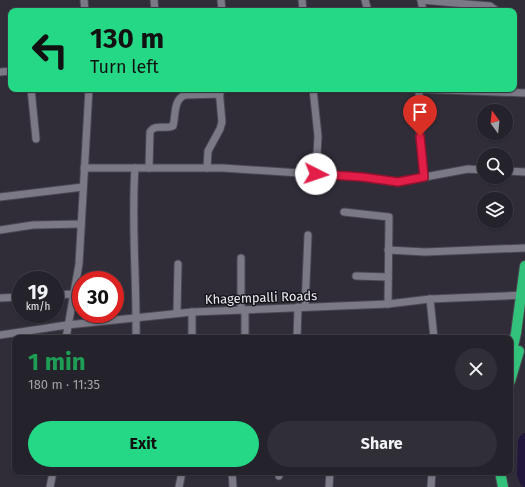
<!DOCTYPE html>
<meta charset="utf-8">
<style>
body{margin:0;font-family:"Fira Sans",sans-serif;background:#302f37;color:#f1f3f6;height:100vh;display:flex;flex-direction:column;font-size:15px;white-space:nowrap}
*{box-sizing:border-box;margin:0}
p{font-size:13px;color:#a3a4a9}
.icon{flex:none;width:22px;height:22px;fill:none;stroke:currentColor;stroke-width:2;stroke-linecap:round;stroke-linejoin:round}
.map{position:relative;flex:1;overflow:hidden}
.details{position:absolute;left:12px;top:335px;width:501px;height:140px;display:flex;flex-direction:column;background:#24222b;border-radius:8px;box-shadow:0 1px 3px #0004,0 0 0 1px #413f47}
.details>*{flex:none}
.top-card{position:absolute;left:8px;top:8px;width:509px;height:84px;border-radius:8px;box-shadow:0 1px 3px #0004,0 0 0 1px #413f47;background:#25d886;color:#111;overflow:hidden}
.needle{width:26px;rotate:345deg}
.controls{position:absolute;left:477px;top:104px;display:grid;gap:8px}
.controls a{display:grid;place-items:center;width:36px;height:36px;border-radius:50%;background:#24222b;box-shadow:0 1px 3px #0004,0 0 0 1px #413f47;font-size:20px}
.speed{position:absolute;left:12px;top:271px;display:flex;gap:8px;font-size:20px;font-weight:700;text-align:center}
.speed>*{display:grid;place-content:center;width:52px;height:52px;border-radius:50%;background:#24222b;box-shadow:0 1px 3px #0004,0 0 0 1px #413f47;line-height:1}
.speed small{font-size:10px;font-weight:400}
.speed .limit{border:6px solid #d22;background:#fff;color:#111}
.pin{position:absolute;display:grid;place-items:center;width:34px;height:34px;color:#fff;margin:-41px -17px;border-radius:50% 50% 50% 0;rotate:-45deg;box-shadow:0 0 4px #0007}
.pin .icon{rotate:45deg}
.me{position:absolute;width:44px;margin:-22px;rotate:94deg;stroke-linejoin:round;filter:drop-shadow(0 0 3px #0008)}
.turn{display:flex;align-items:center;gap:14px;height:84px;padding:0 16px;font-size:18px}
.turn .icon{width:52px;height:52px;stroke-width:2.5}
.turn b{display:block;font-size:28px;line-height:34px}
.round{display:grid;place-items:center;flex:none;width:42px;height:42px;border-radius:21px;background:#302f37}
.head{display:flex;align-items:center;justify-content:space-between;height:68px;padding:0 16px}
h1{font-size:24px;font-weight:700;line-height:30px;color:#1e9e55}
.cta{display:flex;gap:8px;margin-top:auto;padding:8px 16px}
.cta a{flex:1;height:46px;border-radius:24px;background:#25d886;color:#111;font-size:16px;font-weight:700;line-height:46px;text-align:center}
.cta a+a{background:#302f37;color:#f1f3f6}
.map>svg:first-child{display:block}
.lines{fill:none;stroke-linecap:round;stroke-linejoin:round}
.river{stroke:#23163c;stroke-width:10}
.minor-casing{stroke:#4a4852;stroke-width:9}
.highway-casing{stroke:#4a4852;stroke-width:12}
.minor{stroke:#7c7987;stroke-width:7}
.highway{stroke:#33c27b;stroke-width:10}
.route-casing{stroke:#92132f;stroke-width:10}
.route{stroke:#e11d48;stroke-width:7}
.labels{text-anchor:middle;stroke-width:3;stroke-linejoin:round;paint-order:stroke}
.street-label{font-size:13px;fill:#eae8f0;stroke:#17161c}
</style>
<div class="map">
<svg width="525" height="487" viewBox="0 0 525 487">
<rect width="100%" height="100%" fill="#302d39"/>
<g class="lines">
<path class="river" d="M525 438 523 442 522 475 525 482"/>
<g class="minor-casing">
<g id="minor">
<path d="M84 0 85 11"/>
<path d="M154 0 155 11"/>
<path d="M221 0 222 11"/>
<path d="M302 0 303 11"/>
<path d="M365 0 368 11"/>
<path d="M421 0 490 6 497 11"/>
<path d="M421 0 423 11"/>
<path d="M0 72 11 71"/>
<path d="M31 89 36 139"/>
<path d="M313 89 318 136 316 174"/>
<path d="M419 89 525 93"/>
<path d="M419 89 420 136 424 177"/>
<path d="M84 168H223L362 177 398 182 468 169 484 170"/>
<path d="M135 168C131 225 137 281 136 338"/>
<path d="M149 168 150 132C155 123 165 130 173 126 176 115 173 100 185 95L220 94"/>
<path d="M207 168 208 151 220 129 222 122 219 89"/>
<path d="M506 171 525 172"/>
<path d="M0 197 83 187"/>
<path d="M344 212 389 217 388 304"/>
<path d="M0 230 33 225 81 224"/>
<path d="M388 250 425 252 525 248"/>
<path d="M356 276 388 277"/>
<path d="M55 295 73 294"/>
<path d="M0 298 21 297"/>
<path d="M430 299 434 338"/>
<path d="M305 307 308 235"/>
<path d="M241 310V258"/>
<path d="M177 313 178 264"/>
<path d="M0 335 67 325 192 312 388 304 430 299 525 295"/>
<path d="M66 338 79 264 89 89"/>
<path d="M192 338V312"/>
<path d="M245 338V310"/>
<path d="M297 338 298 307"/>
<path d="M232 472 233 487"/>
<path d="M279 476 280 472"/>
<path d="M50 487 53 472"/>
<path d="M179 487 182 472"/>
<path d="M329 487 330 472"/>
<path d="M431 487 432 472"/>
</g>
</g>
<g class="highway-casing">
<g id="highway">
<path d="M510 360 516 333 525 266"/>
<path d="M510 381 519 351"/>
<path d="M500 472 503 487"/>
</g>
</g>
<use href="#minor" class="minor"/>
<use href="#highway" class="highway"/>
</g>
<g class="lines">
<g class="route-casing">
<path id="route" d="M316 174 362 177 398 182 424 177 420 136"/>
</g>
<use href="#route" class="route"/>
</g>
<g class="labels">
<g class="street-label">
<text transform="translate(261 297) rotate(-2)" y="5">Khagempalli Roads</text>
</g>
</g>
</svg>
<div class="controls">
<a><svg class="needle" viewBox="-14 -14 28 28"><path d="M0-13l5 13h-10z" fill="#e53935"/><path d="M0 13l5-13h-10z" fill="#a3a4a9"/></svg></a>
<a><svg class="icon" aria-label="search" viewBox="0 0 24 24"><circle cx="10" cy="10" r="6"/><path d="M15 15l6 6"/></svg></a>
<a><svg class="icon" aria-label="layers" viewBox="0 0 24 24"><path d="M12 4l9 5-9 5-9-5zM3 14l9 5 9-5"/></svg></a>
</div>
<div class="speed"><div>19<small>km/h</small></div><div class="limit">30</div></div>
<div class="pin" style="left:420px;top:136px;background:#d93025"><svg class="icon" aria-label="arrive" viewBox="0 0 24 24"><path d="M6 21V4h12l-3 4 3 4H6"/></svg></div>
<svg class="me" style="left:316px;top:174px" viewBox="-20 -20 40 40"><circle r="19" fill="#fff"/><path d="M0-13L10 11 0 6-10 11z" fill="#e11d48"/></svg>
<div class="top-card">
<div class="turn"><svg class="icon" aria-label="left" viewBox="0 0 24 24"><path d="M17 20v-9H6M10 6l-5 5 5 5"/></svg><div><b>130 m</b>Turn left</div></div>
</div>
<section class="details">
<div class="head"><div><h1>1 min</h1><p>180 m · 11:35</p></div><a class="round"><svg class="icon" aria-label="close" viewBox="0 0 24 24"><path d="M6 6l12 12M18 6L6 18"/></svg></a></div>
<div class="cta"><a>Exit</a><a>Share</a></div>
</section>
</div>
